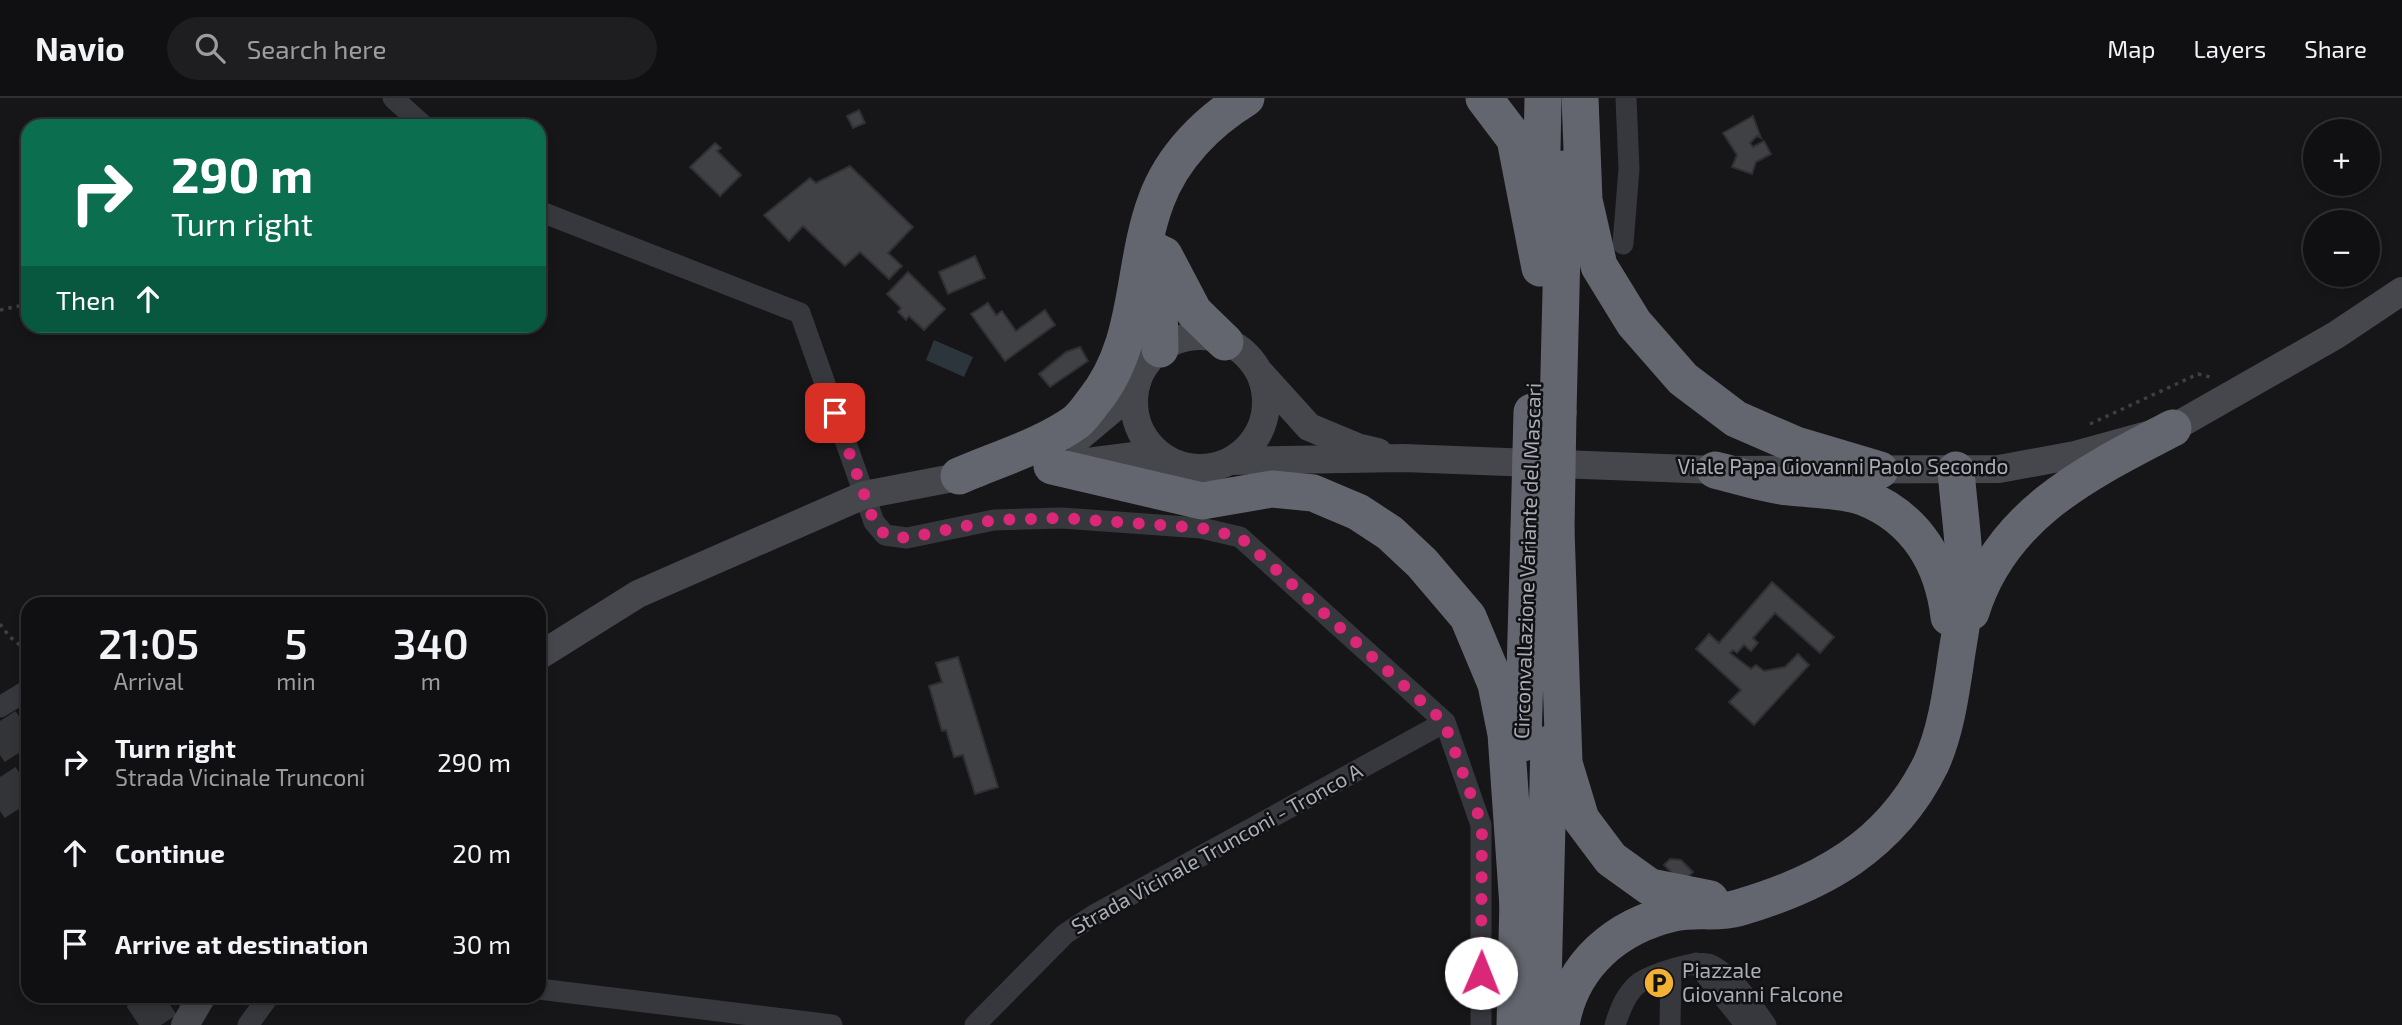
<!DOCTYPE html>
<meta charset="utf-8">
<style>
body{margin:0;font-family:"Exo 2",sans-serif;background:#1e1e20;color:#f1f3f6;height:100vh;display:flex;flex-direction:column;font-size:26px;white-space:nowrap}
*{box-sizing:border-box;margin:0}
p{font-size:23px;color:#9c9d9f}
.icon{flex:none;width:38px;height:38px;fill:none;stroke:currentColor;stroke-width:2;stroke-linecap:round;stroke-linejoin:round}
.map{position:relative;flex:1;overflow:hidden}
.sheet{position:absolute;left:21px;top:499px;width:525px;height:406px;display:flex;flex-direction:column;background:#101012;border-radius:21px;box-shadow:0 4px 10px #0003,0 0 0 2px #303032}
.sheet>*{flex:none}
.banner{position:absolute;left:21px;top:21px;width:525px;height:214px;border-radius:21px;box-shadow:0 4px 10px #0003,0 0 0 2px #303032;background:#0b6e4f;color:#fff;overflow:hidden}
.fabs{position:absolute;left:2303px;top:21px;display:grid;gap:14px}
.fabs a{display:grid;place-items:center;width:77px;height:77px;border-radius:50%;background:#101012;box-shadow:0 4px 10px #0003,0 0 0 2px #303032;font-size:35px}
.pin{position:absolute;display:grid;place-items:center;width:60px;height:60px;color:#fff;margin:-30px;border-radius:14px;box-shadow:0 4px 10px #0006}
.me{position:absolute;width:77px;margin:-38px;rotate:1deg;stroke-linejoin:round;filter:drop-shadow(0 0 5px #0008)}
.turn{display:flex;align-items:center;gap:24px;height:147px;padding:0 35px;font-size:32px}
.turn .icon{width:91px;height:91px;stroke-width:2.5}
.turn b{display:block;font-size:49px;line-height:60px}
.then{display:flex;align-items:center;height:66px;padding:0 35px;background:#0003;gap:14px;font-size:26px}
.eta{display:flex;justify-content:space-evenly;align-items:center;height:119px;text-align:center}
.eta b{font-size:42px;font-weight:600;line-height:49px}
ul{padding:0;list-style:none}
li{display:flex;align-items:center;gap:21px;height:91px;padding:0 35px}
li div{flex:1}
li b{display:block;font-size:26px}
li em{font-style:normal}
header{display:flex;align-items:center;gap:42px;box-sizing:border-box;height:98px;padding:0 35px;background:#101012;border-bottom:2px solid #303032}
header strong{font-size:33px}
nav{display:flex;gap:38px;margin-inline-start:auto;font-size:24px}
.search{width:490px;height:63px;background:#1e1e20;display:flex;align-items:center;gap:18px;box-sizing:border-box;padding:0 24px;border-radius:38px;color:#9c9d9f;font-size:26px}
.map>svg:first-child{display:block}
.water{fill:#2c353c}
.building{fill:#404145;stroke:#303034;stroke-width:2}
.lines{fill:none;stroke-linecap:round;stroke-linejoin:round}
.highway-tunnel{stroke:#333438;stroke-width:37;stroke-dasharray:37 18;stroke-linecap:butt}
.path{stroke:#3d3f44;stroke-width:3.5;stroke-dasharray:3.5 5;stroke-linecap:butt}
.street{stroke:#37383d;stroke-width:21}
.secondary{stroke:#45474d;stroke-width:28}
.highway{stroke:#63666e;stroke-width:37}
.highway-bridge{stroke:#63666e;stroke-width:37}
.route{stroke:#db2777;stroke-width:12;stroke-dasharray:0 21.6}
.labels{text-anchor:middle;stroke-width:5;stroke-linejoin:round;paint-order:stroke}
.street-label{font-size:21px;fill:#a8adb8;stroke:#111113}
.poi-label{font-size:21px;fill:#a8adb8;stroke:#111113;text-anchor:start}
</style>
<header>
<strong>Navio</strong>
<div class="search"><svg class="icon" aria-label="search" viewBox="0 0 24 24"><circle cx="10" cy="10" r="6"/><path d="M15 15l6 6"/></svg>Search here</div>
<nav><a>Map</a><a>Layers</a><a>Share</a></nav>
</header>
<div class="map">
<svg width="2402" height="927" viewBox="0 0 2402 927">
<rect width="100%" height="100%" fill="#161618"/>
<path class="water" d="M934 242 973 259 964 279 926 262Z"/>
<g class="building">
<path d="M859 12 865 25 853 30 847 18Z"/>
<path d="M1753 18 1761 40 1757 38 1750 45 1753 49 1764 43 1771 56 1756 64 1752 76 1732 69 1737 57 1723 35Z"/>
<path d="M715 45 721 50 717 53 741 77 720 98 690 69Z"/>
<path d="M850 68 913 129 888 155 902 168 889 181 860 154 845 168 803 128 789 143 764 117 810 80 816 85Z"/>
<path d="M975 158 985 180 948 196 939 174Z"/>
<path d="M908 174 945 211 924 232 909 218 906 222 898 214 901 210 887 196Z"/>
<path d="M988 205 996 217 1002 213 1016 233 1045 212 1055 227 1005 263 971 216Z"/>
<path d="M1080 249 1088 263 1050 289 1039 276 1066 254Z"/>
<path d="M1772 484 1834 539 1820 555 1775 515 1753 540 1758 545 1751 553 1744 547 1737 555 1733 552 1730 555 1751 571 1756 567 1764 573 1785 569 1798 556 1809 567 1754 627 1729 604 1741 592 1696 551 1709 536 1719 545Z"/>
<path d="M958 559 998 689 975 696 963 657 954 659 946 632 942 633 929 588 942 584 936 565Z"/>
<path d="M1670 761 1681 762 1693 774 1682 785 1664 767Z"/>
</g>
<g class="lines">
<g class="highway-tunnel">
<path d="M0 623 28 666"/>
<path d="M0 679 28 722"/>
<path d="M142 898 161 927"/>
</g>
<g class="path">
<path d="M0 212 28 206"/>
<path d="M2090 326 2198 276 2214 280"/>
<path d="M0 526 9 538 28 554"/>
</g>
<g class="street">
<path d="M393 0 424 28"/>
<path d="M539 113 800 215 874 424 885 437 907 440 994 422 1062 420 1201 430 1240 439 1445 624 1481 727V927"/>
<path d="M1623 146 1629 71 1626 0"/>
<path d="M0 609 28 592"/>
<path d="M1696 865 1746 927"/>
<path d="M539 891 832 927"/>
<path d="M248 927 269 898"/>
<path d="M975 927 1065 836 1094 817 1445 624"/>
<path d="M1615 927C1620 912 1626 895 1639 885 1651 877 1698 860 1711 867 1733 877 1752 908 1766 927"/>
<path d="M1670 927 1671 873"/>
</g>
<g class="secondary">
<circle cx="1200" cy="304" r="66"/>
<path d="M1261 276 1309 329 1357 349 1378 354"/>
<path d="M1077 341 1115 309 1137 284"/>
<path d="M1231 363 1404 360 1715 372 1999 371 2075 357 2173 330 2336 237 2402 193"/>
<path d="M1064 367 1134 358 1166 361"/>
<path d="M539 558 638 496 864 397 979 375"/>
<path d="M185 927 202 898"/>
</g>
<g class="highway">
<path d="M1484 0 1515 41 1540 170"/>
<path d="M1580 0 1584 102 1599 168 1634 225 1683 281 1736 321 1796 347 1880 372"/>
<path d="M1541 107 1543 0"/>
<path d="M1158 154 1160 251"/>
<path d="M1164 157 1194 214 1225 244"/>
<path d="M1558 315 1564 71"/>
<path d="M1052 368 1202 403 1272 391 1313 395 1358 414 1390 435 1422 465 1468 519 1496 586 1506 636 1518 809"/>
<path d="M1715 372C1739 378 1764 386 1788 389 1813 392 1839 391 1863 399 1917 420 1943 466 1949 519"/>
<path d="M959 378C997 361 1041 349 1076 324 1082 319 1088 311 1093 304 1141 246 1131 170 1156 103 1172 59 1207 24 1246 0"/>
<path d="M1556 432 1564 665 1581 721 1611 761 1650 789 1710 801"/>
<path d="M1971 514C2001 416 2088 374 2173 330"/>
<path d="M1523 645 1529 432"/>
<path d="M1515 927 1518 801"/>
<path d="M1542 927 1549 646"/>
<path d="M1561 927C1571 866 1617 828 1674 815 1695 810 1718 816 1738 810 1821 786 1891 748 1931 666 1945 635 1950 601 1955 568 1958 544 1964 519 1965 494 1966 454 1959 413 1956 372"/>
</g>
<g class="highway-bridge">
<path d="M1529 432 1532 314"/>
<path d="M1556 432 1558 315"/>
</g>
</g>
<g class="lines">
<path class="route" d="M835 315 874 424 885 437 907 440 994 422 1062 420 1201 430 1240 439 1444 624 1482 727 1481 875"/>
</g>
<defs>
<g id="parking-disc" transform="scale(1.575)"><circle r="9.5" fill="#f2b134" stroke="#111113"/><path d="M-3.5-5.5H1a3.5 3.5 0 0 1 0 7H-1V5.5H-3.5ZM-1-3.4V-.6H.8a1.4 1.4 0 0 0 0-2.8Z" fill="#111"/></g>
</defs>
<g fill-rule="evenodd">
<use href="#parking-disc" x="1659" y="885"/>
</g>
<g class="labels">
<g class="street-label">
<text x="1843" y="376">Viale Papa Giovanni Paolo Secondo</text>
<text transform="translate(1528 463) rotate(-88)" y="7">Circonvallazione Variante del Mascari</text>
<text transform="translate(1217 751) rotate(-29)" y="7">Strada Vicinale Trunconi - Tronco A</text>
</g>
<g class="poi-label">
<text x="1682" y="880">Piazzale<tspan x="1682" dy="24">Giovanni Falcone</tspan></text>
</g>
</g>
</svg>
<div class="fabs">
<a>+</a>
<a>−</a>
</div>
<div class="pin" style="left:835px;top:315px;background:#d93025"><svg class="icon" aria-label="arrive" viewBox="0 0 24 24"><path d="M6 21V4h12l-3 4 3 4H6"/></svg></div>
<svg class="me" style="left:1481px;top:875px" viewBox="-20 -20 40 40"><circle r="19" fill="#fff"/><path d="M0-13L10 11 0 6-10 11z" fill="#db2777"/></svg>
<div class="banner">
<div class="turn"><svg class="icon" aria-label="right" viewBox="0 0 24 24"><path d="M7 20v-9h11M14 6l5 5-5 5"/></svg><div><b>290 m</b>Turn right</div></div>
<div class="then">Then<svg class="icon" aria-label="ahead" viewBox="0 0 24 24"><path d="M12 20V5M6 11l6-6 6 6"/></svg></div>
</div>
<section class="sheet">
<div class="eta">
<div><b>21:05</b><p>Arrival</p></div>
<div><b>5</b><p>min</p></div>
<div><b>340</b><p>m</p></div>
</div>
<ul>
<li><svg class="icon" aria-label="right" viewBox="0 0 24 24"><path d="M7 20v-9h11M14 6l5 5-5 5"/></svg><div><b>Turn right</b><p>Strada Vicinale Trunconi</p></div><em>290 m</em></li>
<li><svg class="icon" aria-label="ahead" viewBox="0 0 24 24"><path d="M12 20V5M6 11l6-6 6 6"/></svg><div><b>Continue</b></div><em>20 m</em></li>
<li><svg class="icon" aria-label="arrive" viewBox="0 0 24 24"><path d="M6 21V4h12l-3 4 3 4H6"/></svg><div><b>Arrive at destination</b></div><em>30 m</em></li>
</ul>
</section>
</div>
